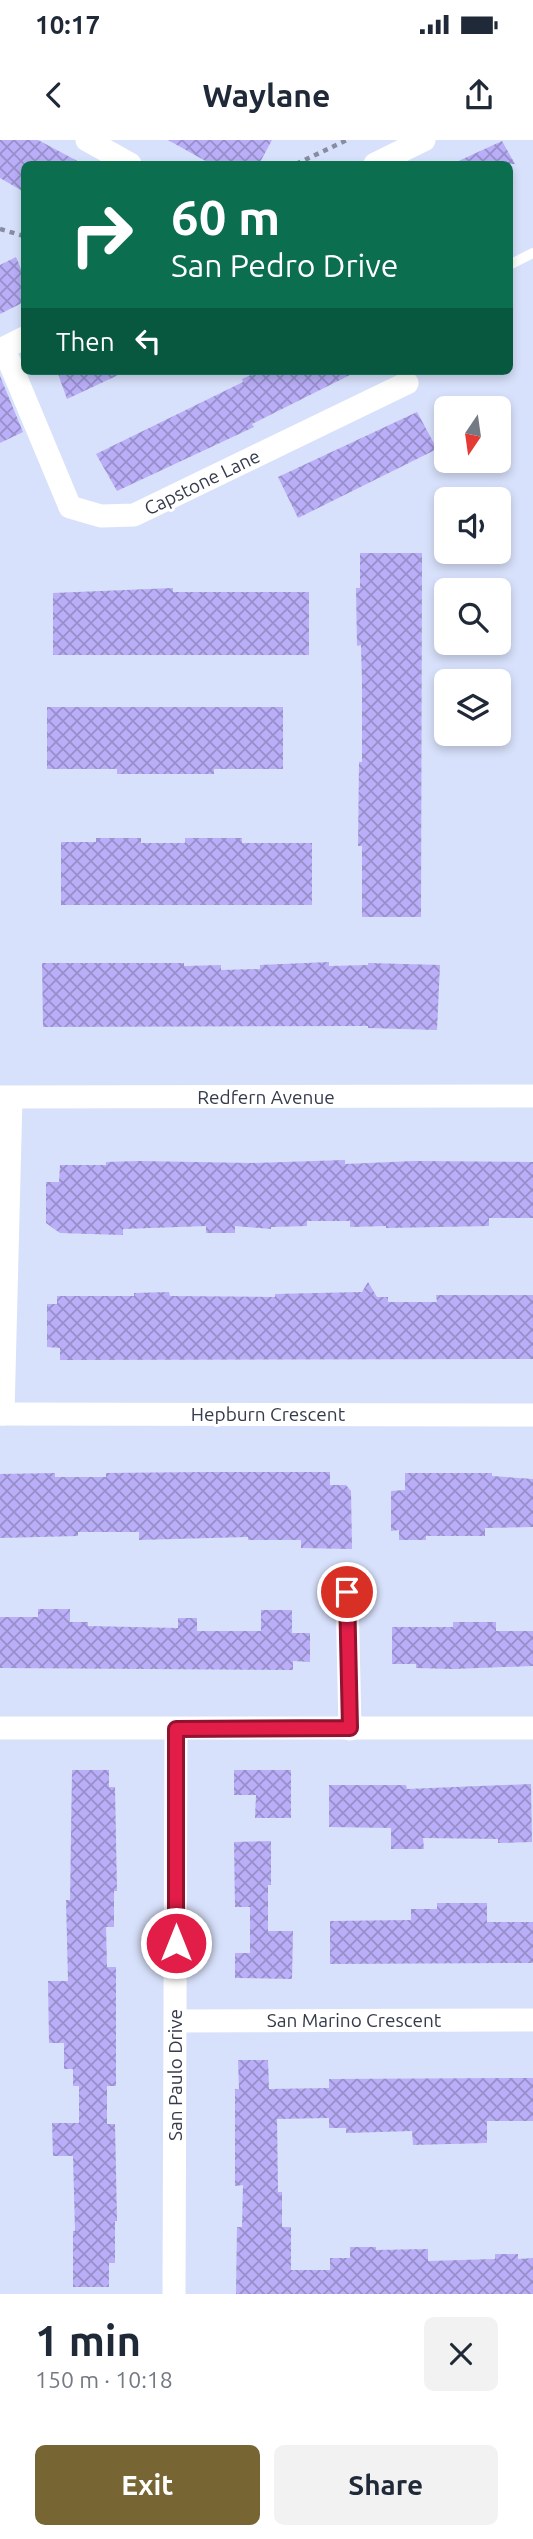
<!DOCTYPE html>
<meta charset="utf-8">
<style>
body{margin:0;font-family:Ubuntu,sans-serif;background:#f2f2f3;color:#1f2937;height:100vh;display:flex;flex-direction:column;font-size:26px;white-space:nowrap}
*{box-sizing:border-box;margin:0}
p{font-size:23px;color:#747a83}
.icon{flex:none;width:38px;height:38px;fill:none;stroke:currentColor;stroke-width:2;stroke-linecap:round;stroke-linejoin:round}
.map{position:relative;height:2154px;overflow:hidden}
.side{display:flex;flex-direction:column;background:#fff;flex:1}
.side>*{flex:none}
.guide{position:absolute;left:21px;top:21px;width:492px;height:214px;border-radius:10px;box-shadow:0 4px 10px #0003;background:#0b6e4f;color:#fff;overflow:hidden}
.needle{width:46px;rotate:193deg}
.controls{position:absolute;left:434px;top:256px;display:grid;gap:14px}
.controls a{display:grid;place-items:center;width:77px;height:77px;border-radius:10px;background:#fff;box-shadow:0 4px 10px #0003;font-size:35px}
.pin{position:absolute;display:grid;place-items:center;width:60px;height:60px;color:#fff;margin:-30px;border:4px solid #fff;border-radius:50%;box-shadow:0 2px 7px #0007}
.me{position:absolute;width:77px;margin:-38px;rotate:0deg;stroke-linejoin:round;filter:drop-shadow(0 0 5px #0008)}
.turn{display:flex;align-items:center;gap:24px;height:147px;padding:0 35px;font-size:32px}
.turn .icon{width:91px;height:91px;stroke-width:2.5}
.turn b{display:block;font-size:49px;line-height:60px}
.then{display:flex;align-items:center;height:66px;padding:0 35px;background:#0003;gap:14px;font-size:26px}
.round{display:grid;place-items:center;flex:none;width:74px;height:74px;border-radius:10px;background:#f2f2f3}
.overview{display:flex;align-items:center;justify-content:space-between;height:119px;padding:0 35px}
h1{font-size:42px;font-weight:700;line-height:52px}
.cta{display:flex;gap:14px;margin-top:auto;padding:14px 35px}
.cta a{flex:1;height:80px;border-radius:10px;background:#776533;color:#fff;font-size:28px;font-weight:700;line-height:80px;text-align:center}
.cta a+a{background:#f2f2f3;color:#1f2937}
.status{display:flex;justify-content:space-between;align-items:center;height:49px;padding:0 35px;background:#fff;direction:ltr}
.status svg{height:19px;fill:currentColor}
header{display:flex;justify-content:space-between;align-items:center;height:91px;padding:0 35px;background:#fff;font-size:32px;font-weight:700}
.map>svg:first-child{display:block}
.building{fill:url(#building-cross-hatch)}
.lines{fill:none;stroke-linecap:round;stroke-linejoin:round}
.path{stroke:#868ca2;stroke-width:4.5;stroke-dasharray:5 5;stroke-linecap:butt}
.service{stroke:#fff;stroke-width:10}
.minor{stroke:#fff;stroke-width:23}
.route-casing{stroke:#92132f;stroke-width:18}
.route{stroke:#e11d48;stroke-width:12}
.labels{text-anchor:middle;stroke-width:6;stroke-linejoin:round;paint-order:stroke}
.street-label{font-size:19px;fill:#363b4c;stroke:#fff}
</style>
<div class="status"><b>10:17</b><svg viewBox="0 0 49 12"><path d="M0 12V9h3v3zM5 12V6h3v6zM10 12V3h3v9zM15 12V0h3v12zM26 1h20v11H26zM47 4h2v5h-2z"/></svg></div>
<header><svg class="icon" aria-label="back" viewBox="0 0 24 24"><path d="M15 5l-7 7 7 7"/></svg>Waylane<svg class="icon" aria-label="share" viewBox="0 0 24 24"><path d="M12 15V3M7 8l5-5 5 5M5 13v7h14v-7"/></svg></header>
<div class="map">
<svg width="533" height="2154" viewBox="0 0 533 2154">
<defs>
<pattern id="building-cross-hatch" width="8" height="8" patternUnits="userSpaceOnUse" patternTransform="scale(1.75)"><rect width="8" height="8" fill="#b9aef7"/><path d="M0 0l8 8M0 8l8-8" fill="none" stroke="#978fca"/></pattern>
</defs>
<rect width="100%" height="100%" fill="#d8e1fb"/>
<g class="building">
<path d="M0 0H38L83 24H24V52L0 38Z"/>
<path d="M168 0H272L259 24H211Z"/>
<path d="M502 1 515 24H452Z"/>
<path d="M16 117 24 136V162L0 174V125Z"/>
<path d="M57 231H127L67 259Z"/>
<path d="M259 231H358L252 284 254 287 117 351 96 314 243 242 242 239Z"/>
<path d="M0 236 23 292 0 303Z"/>
<path d="M417 272 437 309 298 378 278 337Z"/>
<path d="M360 413H422L421 777H362V706H358L359 622H362V541L361 505 357 506 356 448H360Z"/>
<path d="M173 448V452H309V515H53V453Z"/>
<path d="M47 567H283V629H214V634H117V629H47Z"/>
<path d="M96 698H141V703H185V698H242V703H312V765H61V702H96Z"/>
<path d="M329 822V826L368 825V823L440 825 437 890 368 888V886L43 887 42 823H184V826L221 825V830L260 829V825Z"/>
<path d="M345 1020V1024L414 1021 533 1022V1078H489V1086L386 1088V1086L350 1087V1081H307V1086L271 1087V1089L235 1086V1093H206V1086L123 1089V1095L60 1093 46 1083V1042H59L60 1025H106V1022L139 1021 251 1023Z"/>
<path d="M368 1142 377 1157H388V1162H437L436 1155H533V1219L60 1220V1208L47 1207V1164H57V1156H134V1153L169 1152 170 1156 275 1157V1154L362 1152Z"/>
<path d="M206 1332H330V1345H346L351 1351 352 1409 301 1408V1400H248V1397L139 1400V1392H78V1396L0 1398V1334L55 1333V1337H106V1333Z"/>
<path d="M405 1333H492V1336L533 1339V1387L485 1388V1396H426V1400H399V1390L391 1391V1351L405 1350Z"/>
<path d="M38 1469H70V1482H88V1486L178 1488V1478H197V1491H261V1470H292V1493H310V1522L293 1521V1530L0 1528V1477H38Z"/>
<path d="M453 1482H496V1491H533V1526L453 1529 416 1528V1524H392V1487H453Z"/>
<path d="M72 1630H109V1647H115L117 1751H114V1787H106L107 1827H116V1946H107V1984H115L117 2081H115V2123H109V2147H73V2091H75L73 2016H53L52 1983H79V1946H73V1929H64V1903H49L48 1841H68L66 1760H70Z"/>
<path d="M234 1630H291V1678H255L256 1655H234Z"/>
<path d="M531 1644 532 1702 498 1703V1699L423 1698 424 1709H391V1688L329 1687V1645H406L407 1649Z"/>
<path d="M271 1701V1745H268V1791H293L292 1839 235 1838V1813H250V1767H235L234 1702Z"/>
<path d="M437 1763H487V1782H533V1823L330 1824V1781L411 1780V1769H437Z"/>
<path d="M238 1920H268L269 1949 329 1948V1939L533 1938V1981H487V2003L413 2005 412 1991 346 1993V1988H329V1978L277 1979 278 2052H282V2087H291V2130H330V2118H350V2107H376V2110L428 2109V2121L495 2119V2114H518V2119L533 2118V2154H236L237 2087H242L243 2045 235 2046V1949H239Z"/>
</g>
<g class="lines">
<g class="path">
<path d="M296 24 347 0"/>
<path d="M0 89 24 96"/>
</g>
<path class="service" d="M509 125 533 113"/>
<g class="minor">
<path d="M87 0 130 24"/>
<path d="M375 24 424 0"/>
<path d="M4 209 70 367 101 376 134 375 407 243"/>
<path d="M0 210 24 198"/>
<path d="M0 957 533 956"/>
<path d="M0 1274 533 1275"/>
<path d="M3 1274 11 958"/>
<path d="M347 1452 350 1589"/>
<path d="M0 1588H533"/>
<path d="M176 1881 533 1880"/>
<path d="M174 2154 176 1589"/>
</g>
</g>
<g class="lines">
<g class="route-casing">
<path id="route" d="M176 1803V1589L350 1588 347 1452"/>
</g>
<use href="#route" class="route"/>
</g>
<g class="labels">
<g class="street-label">
<text transform="translate(202 342) rotate(-26)" y="7">Capstone Lane</text>
<text x="266" y="964">Redfern Avenue</text>
<text x="268" y="1281">Hepburn Crescent</text>
<text x="354" y="1887">San Marino Crescent</text>
<text transform="translate(175 1935) rotate(-90)" y="7">San Paulo Drive</text>
</g>
</g>
</svg>
<div class="controls">
<a><svg class="needle" viewBox="-14 -14 28 28"><path d="M0-13l5 13h-10z" fill="#e53935"/><path d="M0 13l5-13h-10z" fill="#747a83"/></svg></a>
<a><svg class="icon" aria-label="sound" viewBox="0 0 24 24"><path d="M4 9h4l5-4v14l-5-4H4zM17 9q2 3 0 6"/></svg></a>
<a><svg class="icon" aria-label="search" viewBox="0 0 24 24"><circle cx="10" cy="10" r="6"/><path d="M15 15l6 6"/></svg></a>
<a><svg class="icon" aria-label="layers" viewBox="0 0 24 24"><path d="M12 4l9 5-9 5-9-5zM3 14l9 5 9-5"/></svg></a>
</div>
<div class="pin" style="left:347px;top:1452px;background:#d93025"><svg class="icon" aria-label="arrive" viewBox="0 0 24 24"><path d="M6 21V4h12l-3 4 3 4H6"/></svg></div>
<svg class="me" style="left:176px;top:1803px" viewBox="-20 -20 40 40"><circle r="17" fill="#e11d48" stroke="#fff" stroke-width="3"/><path d="M0-11L8 9 0 5-8 9z" fill="#fff"/></svg>
<div class="guide">
<div class="turn"><svg class="icon" aria-label="right" viewBox="0 0 24 24"><path d="M7 20v-9h11M14 6l5 5-5 5"/></svg><div><b>60 m</b>San Pedro Drive</div></div>
<div class="then">Then<svg class="icon" aria-label="left" viewBox="0 0 24 24"><path d="M17 20v-9H6M10 6l-5 5 5 5"/></svg></div>
</div>
</div>
<section class="side">
<div class="overview"><div><h1>1 min</h1><p>150 m · 10:18</p></div><a class="round"><svg class="icon" aria-label="close" viewBox="0 0 24 24"><path d="M6 6l12 12M18 6L6 18"/></svg></a></div>
<div class="cta"><a>Exit</a><a>Share</a></div>
</section>
